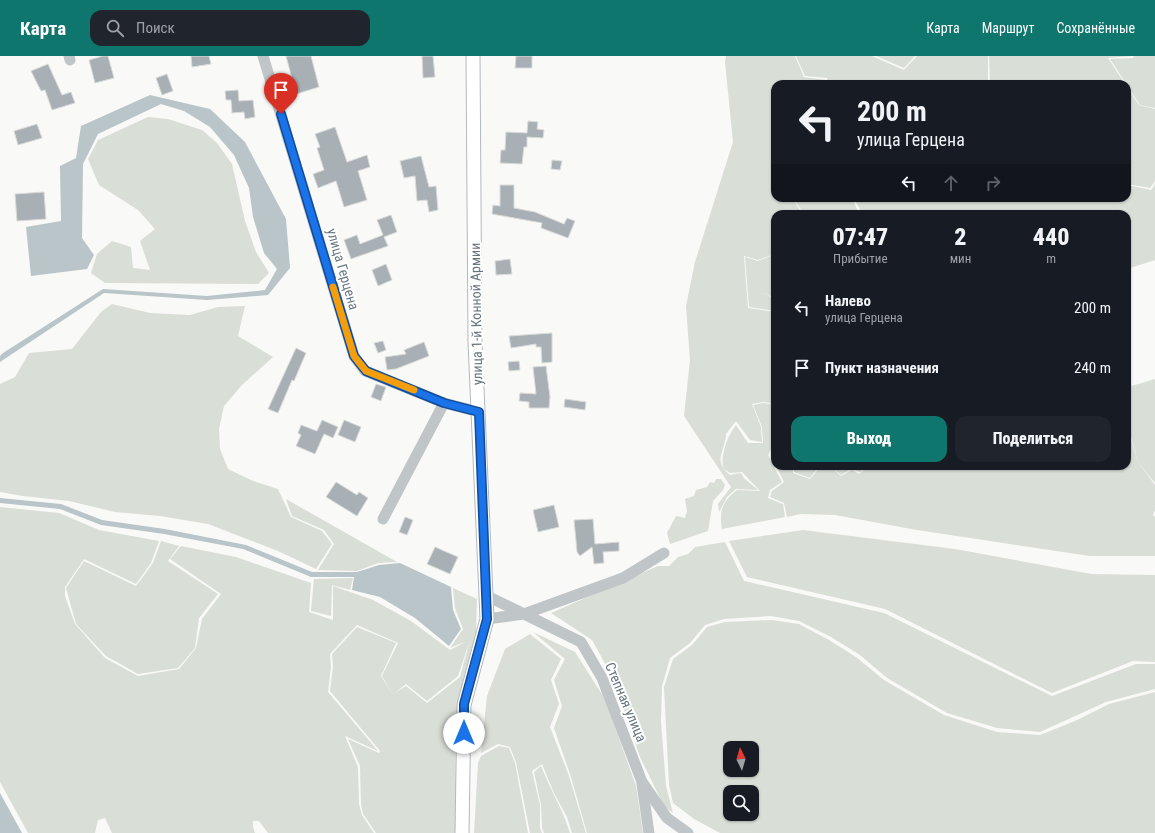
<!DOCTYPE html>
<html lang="ru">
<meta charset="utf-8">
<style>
body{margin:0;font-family:"Roboto Condensed",sans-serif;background:#20242c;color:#f1f3f6;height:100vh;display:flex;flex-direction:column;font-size:15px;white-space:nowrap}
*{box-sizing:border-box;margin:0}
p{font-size:13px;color:#9ea1a6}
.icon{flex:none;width:22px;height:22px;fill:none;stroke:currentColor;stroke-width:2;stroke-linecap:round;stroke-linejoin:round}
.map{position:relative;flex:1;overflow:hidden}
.side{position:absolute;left:771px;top:154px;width:360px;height:260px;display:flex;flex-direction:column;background:#171b24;border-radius:12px;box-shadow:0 1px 3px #0004}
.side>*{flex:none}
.banner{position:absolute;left:771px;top:24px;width:360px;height:122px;border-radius:12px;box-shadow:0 1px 3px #0004;background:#171b24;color:#f1f3f6;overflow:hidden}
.needle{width:26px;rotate:355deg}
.buttons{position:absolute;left:723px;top:685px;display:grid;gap:8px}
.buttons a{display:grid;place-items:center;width:36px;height:36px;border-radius:8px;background:#171b24;box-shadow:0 1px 3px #0004;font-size:20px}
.pin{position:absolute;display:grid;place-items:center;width:34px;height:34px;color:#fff;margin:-41px -17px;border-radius:50% 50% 50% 0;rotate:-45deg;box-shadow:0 0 4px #0007}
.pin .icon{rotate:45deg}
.me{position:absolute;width:44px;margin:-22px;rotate:0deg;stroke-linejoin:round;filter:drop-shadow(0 0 3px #0008)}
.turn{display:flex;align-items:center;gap:14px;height:84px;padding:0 20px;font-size:18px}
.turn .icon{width:52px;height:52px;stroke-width:2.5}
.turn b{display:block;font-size:28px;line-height:34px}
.lanes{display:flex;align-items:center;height:38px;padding:0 20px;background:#0003;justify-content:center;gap:20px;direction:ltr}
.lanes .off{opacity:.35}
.eta{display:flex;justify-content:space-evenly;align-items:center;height:68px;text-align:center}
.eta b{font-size:24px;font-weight:800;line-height:28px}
.cta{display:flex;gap:8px;margin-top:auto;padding:8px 20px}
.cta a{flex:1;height:46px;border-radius:12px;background:#0f766e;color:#fff;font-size:16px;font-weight:800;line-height:46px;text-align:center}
.cta a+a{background:#20242c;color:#f1f3f6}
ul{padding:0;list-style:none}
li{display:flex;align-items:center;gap:12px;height:60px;padding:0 20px}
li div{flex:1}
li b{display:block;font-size:15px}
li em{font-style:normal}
header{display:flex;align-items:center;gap:24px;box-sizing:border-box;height:56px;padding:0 20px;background:#0f766e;color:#fff}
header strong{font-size:19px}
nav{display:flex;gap:22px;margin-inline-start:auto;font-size:14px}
.search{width:280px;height:36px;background:#20242c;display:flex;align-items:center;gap:10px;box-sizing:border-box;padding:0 14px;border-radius:12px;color:#9ea1a6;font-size:15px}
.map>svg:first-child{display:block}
.green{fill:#d9ded6;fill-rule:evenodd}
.water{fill:#b9c5c8}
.building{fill:#a8b0b6;stroke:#dbdbd9}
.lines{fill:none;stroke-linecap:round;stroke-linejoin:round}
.major-casing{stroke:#b4b9bd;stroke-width:15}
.minor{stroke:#c0c5c8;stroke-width:11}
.major{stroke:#fff;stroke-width:13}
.route-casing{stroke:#114b97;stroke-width:10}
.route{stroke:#1a73e8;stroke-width:7}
.slow{stroke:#f59e0b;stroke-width:7}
.labels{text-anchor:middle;stroke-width:4;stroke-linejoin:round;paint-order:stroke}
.street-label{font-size:14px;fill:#667680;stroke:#fff}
</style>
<header>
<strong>Карта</strong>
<div class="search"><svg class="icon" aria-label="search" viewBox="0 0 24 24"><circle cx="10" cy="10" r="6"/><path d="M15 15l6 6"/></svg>Поиск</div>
<nav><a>Карта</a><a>Маршрут</a><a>Сохранённые</a></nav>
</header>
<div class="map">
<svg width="1155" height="777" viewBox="0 0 1155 777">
<rect width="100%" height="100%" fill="#f9f9f7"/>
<g class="green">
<path d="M726 0H795L804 21 826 24V28H775V142H797L795 146 802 157 775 158V194L772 199 758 204 744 200 748 252 775 256 771 267 775 285V337L771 347 763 346 752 348 761 371 762 386 750 384 736 365 726 378C725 396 712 405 730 419L741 417 744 422 758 434 736 433 727 441 719 456 718 448 731 431 684 360 690 304 686 250 695 206 733 86 725 6Z"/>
<path d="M796 0H872L904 14 917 0H988V28H828L827 22 805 20Z"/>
<path d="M876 0H915L904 12Z"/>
<path d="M989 0H1133L1108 2 1125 28H990Z"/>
<path d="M1134 0H1155V52L1140 49 1110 3 1133 2Z"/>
<path d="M1127 31 1139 49 1155 53V125L1150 132 1127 128Z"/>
<path d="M148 61 168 63 202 74 217 87 232 108 245 165 256 196 269 217 258 228 105 227 91 217 97 198 112 185 131 191 133 212 150 214 140 185 155 173 138 154 99 129 88 103 98 84Z"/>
<path d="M1155 128V204L1127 213V158H862L854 142H1127V129L1151 134Z"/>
<path d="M798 142H810V158H801L803 157 796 146Z"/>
<path d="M810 142H852L859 158H810Z"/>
<path d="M775 195V243L763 236 775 244V255L749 251 745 201 758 205 773 199Z"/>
<path d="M112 248 150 257 190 259 218 251 245 250 238 280 273 301 242 329 224 350 219 373 220 393 228 413 253 425 278 433 291 461 322 475 332 488 316 513 278 495 208 468 160 460 115 456 69 445 23 440 0 436V328L15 321 29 297 72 293 101 256Z"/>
<path d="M1127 281 1128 331 1155 323V427L1138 406 1127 366Z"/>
<path d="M775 340V385L768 399 782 426 770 434 768 442 783 448 785 461 722 473C719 454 722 446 737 434L760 435 742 416 730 417 723 412C721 397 727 381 736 369L748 387H763L762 371 753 349 763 347 771 348Z"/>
<path d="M1127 370 1138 406 1155 429V454L1153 459 1155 461V500H1090L917 474 835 459 801 458 787 461 784 447 770 441 772 435 784 426 776 410H793V417L810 423 821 410H830L841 420 852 414 859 418 869 410H973L989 414 990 410H1069L1075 413 1070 410H1127Z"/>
<path d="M794 410H819L810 422 794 416Z"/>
<path d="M831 410H868L860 416 852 412 841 419Z"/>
<path d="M716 423H721L725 429 723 434 713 445 708 475 670 488 667 477 676 460 685 462 687 455 685 443 694 440 696 434 707 431 710 426 714 427Z"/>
<path d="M286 443 397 506 378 507 357 515 318 514 334 488 324 474 292 460Z"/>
<path d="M0 451 59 457 99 474 159 485 151 507 136 528 84 503 65 531V540L75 568 105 602 138 620 179 613 196 592 202 563 221 538 170 503 181 490 236 501 311 527 309 556 333 564V530L373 544 411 565 450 594 467 585 450 592 463 573 455 552 453 532 477 543 476 577 464 619 455 669 456 731 455 777H376L363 758 361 748 360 710 348 683 379 697 380 695 330 635 333 611 332 598 357 571 396 587 381 620 393 639 382 620 398 587 357 569 330 598 331 611 328 636 378 695 345 680 358 711 359 748 362 759 374 777H268L259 765H253V771L255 777H112L105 762 98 764 95 777H28L0 726ZM470 584 460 621 427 647 406 630 395 637 406 628 427 645 458 620Z"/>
<path d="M803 474 955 493 1091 518 1155 519V606L1133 605 1052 637 885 553 747 521 729 485Z"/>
<path d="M161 485 179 490 168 505 218 538 199 562 195 592 178 612 138 618 106 600 76 568 66 532 84 505 136 530 153 507Z"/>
<path d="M725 486 744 525 884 557 1052 640 1136 608H1155V633L1106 646 1040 676 997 672 947 657 887 622 860 599 831 581 799 565 771 560 724 563 705 569 690 587 670 602 662 630 661 665 666 730 673 757 664 750 640 701 614 624 592 584 551 557 658 510H669L678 501 688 498 695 491Z"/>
<path d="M353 522 350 534 332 529 331 560 311 555 314 523Z"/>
<path d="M771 564 799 568 829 584 856 601 884 624 944 659 997 676 1040 679 1075 665 1109 648 1155 636V777H720L694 763 673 747 669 729 664 631 673 603 692 589 707 571 725 566ZM730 692H752V714H730ZM730 736H752V758H730Z"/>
<path d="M533 576 575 596 605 643 636 730 643 777H587L571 721 554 672 562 650 554 624 565 603Z"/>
<path d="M530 578 561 603 551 624 559 648 550 671 569 720 586 777H572L567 761 554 737 542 708 532 715 540 749V772L542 777H530L516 706 510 691 498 688 481 697 487 640 505 593Z"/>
<path d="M499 690 509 692 515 707 528 777H474L478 707 481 700Z"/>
<path d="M541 710C550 733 563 754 570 777H544L542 772 541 749 534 716Z"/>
</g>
<g class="water">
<path d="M150 39 210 53 245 86 286 163 290 212 268 239 207 244 104 237 0 306V300L3 297 103 233 207 240 265 234 277 213 264 197 253 161 249 132 234 99 210 71 184 55 161 48 98 78 83 108 82 182 94 199 87 213 31 220 26 171 61 165 60 110 76 102 81 70Z"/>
<path d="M0 442 61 448 102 464 165 473 246 489 312 516H357L379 509 400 507 451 531 453 554 461 573 449 590 415 562 380 541 352 534 354 521H311L243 493 164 478 101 469 60 453 0 447Z"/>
<path d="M0 737 22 777H0Z"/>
</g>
<g class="building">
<path d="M103 0H108L114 22 95 27 89 4Z"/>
<path d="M191 0H209L211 8 192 11Z"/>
<path d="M286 0H311L319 31 296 38Z"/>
<path d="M422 0H433L435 21 423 22Z"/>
<path d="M516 0H532V12H515Z"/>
<path d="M48 8 62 39 71 36 75 47 52 54 45 34 41 35 31 15Z"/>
<path d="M167 18 173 35 162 39 156 22Z"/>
<path d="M238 34 239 45 253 44 255 61 245 63 244 56 232 57 231 44H226L225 35Z"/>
<path d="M528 65 538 66 537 73 544 74 543 82 527 81V91H524L522 108 500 107 501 94H505L506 76 527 77Z"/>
<path d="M37 68 42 82 18 89 14 75Z"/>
<path d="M335 71 347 106 367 99 370 111 358 115 367 144 344 151 336 125 318 132 313 118 324 114 317 92 320 91 315 78Z"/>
<path d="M421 100 429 131 436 130 438 154 429 156 427 144 417 145 415 120 404 122 400 105Z"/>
<path d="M552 104 562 105 560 114 551 113Z"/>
<path d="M500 129H514V152L535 156 564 168 567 162 575 165 568 182 541 172 542 167 492 158 493 149 500 150Z"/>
<path d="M44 136 46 163 17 165 15 138Z"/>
<path d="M391 159 397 176 384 181 388 190 351 203 344 184 357 179 360 188 383 179 377 164Z"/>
<path d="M510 203 512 218 496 219 495 205Z"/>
<path d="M386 208 392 224 378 230 372 214Z"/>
<path d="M552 277V306L542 307 541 291H536V288L511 292 509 280Z"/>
<path d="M383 285 386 294 378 297 374 287Z"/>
<path d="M424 286 429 300 396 313 387 314 385 301 406 298 404 294Z"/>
<path d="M296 292 306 297 294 325 292 324 278 357 268 353Z"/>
<path d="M519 305 520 314 509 315 508 306Z"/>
<path d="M546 310 550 341 549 352H529V346L519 345 520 337 536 338 533 311Z"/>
<path d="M376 328 386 331 381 345 371 341Z"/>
<path d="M565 343 586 346 585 354 564 351Z"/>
<path d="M322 364 338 371 333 382 324 378 315 398 296 390 301 379 298 377 301 369 317 375Z"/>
<path d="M344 364 361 371 355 386 338 379Z"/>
<path d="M336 426 357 439 359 436 368 442 357 460 326 441Z"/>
<path d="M554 449 559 471 538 476 533 454Z"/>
<path d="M405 461 413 464 407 479 399 476Z"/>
<path d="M593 463 595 488 619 486V495L603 496 604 507 594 508 592 491 580 500 577 496 574 464Z"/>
<path d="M435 491 458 501 450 518 427 508Z"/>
</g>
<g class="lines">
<g class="major-casing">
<path id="major" d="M462 777 464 649 487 563 475 286 473 0"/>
</g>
<g class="minor">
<path d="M69 0 70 4"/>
<path d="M263 0 354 300 365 315 444 347 479 356"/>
<path d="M383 463 444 347"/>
<path d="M487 540 524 558 623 522 664 497"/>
<path d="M487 563 524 558 581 586 602 622 642 726 667 762 688 777"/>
<path d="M642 728 649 777"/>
</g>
<use href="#major" class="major"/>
</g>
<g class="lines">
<g class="route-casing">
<path id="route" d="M281 58 354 300 366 315 444 347 479 356 487 563 464 648V677"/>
</g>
<use href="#route" class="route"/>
<path class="slow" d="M333 231 354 300 366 315 414 334"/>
</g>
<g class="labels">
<g class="street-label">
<text transform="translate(343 213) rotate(74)" y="5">улица Герцена</text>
<text transform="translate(476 258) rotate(-91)" y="5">улица 1-й Конной Армии</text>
<text transform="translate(626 646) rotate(67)" y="5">Степная улица</text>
</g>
</g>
</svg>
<div class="buttons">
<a><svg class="needle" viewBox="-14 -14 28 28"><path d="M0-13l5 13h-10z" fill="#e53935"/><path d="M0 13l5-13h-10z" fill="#9ea1a6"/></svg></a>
<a><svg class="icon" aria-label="search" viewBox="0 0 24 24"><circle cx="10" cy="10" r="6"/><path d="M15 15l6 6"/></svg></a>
</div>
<div class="pin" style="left:281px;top:58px;background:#d93025"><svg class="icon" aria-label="arrive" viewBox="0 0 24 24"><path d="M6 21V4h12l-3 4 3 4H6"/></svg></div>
<svg class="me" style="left:464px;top:677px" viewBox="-20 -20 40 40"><circle r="19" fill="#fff"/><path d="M0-13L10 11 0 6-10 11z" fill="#1a73e8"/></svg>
<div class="banner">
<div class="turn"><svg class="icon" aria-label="left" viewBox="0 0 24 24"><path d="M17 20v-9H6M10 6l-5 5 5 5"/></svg><div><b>200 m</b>улица Герцена</div></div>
<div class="lanes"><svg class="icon" aria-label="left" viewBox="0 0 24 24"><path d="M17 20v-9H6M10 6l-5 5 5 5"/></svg><svg class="icon off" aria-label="ahead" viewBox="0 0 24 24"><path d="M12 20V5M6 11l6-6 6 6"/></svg><svg class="icon off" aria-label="right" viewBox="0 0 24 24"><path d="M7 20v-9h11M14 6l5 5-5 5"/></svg></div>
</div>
<section class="side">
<div class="eta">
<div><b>07:47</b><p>Прибытие</p></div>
<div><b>2</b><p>мин</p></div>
<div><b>440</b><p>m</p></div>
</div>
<ul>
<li><svg class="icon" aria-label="left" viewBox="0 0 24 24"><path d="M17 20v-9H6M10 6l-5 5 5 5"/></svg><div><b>Налево</b><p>улица Герцена</p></div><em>200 m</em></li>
<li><svg class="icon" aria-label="arrive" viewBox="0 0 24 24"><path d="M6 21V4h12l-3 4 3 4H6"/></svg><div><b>Пункт назначения</b></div><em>240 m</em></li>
</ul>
<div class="cta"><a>Выход</a><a>Поделиться</a></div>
</section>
</div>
